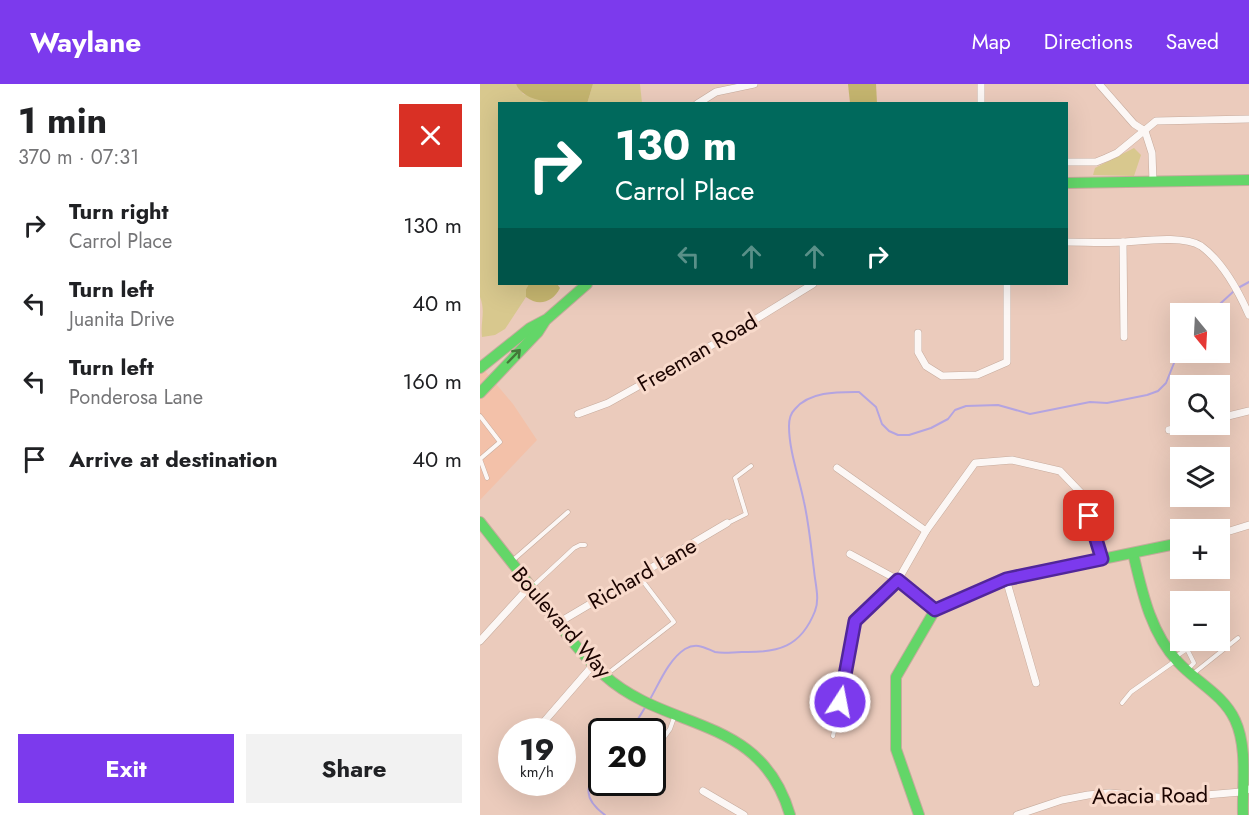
<!DOCTYPE html>
<meta charset="utf-8">
<style>
body{margin:0;font-family:Jost,sans-serif;background:#f2f2f2;color:#202124;height:100vh;display:flex;flex-direction:column;font-size:22px;white-space:nowrap}
*{box-sizing:border-box;margin:0}
p{font-size:20px;color:#757577}
.icon{flex:none;width:33px;height:33px;fill:none;stroke:currentColor;stroke-width:2;stroke-linecap:round;stroke-linejoin:round}
.map{position:relative;flex:1;overflow:hidden}
.sheet{display:flex;flex-direction:column;background:#fff;width:480px}
.sheet>*{flex:none}
.top-card{position:absolute;left:18px;top:18px;width:570px;height:183px;border-radius:0px;box-shadow:0 6px 24px #0002;background:#00695c;color:#fff;overflow:hidden}
.needle{width:39px;rotate:162deg}
.controls{position:absolute;left:690px;top:219px;display:grid;gap:12px}
.controls a{display:grid;place-items:center;width:60px;height:60px;border-radius:0px;background:#fff;box-shadow:0 6px 24px #0002;font-size:30px}
.speed{position:absolute;left:18px;top:634px;display:flex;gap:12px;font-size:30px;font-weight:700;text-align:center}
.speed>*{display:grid;place-content:center;width:78px;height:78px;border-radius:50%;background:#fff;box-shadow:0 6px 24px #0002;line-height:1}
.speed small{font-size:15px;font-weight:400}
.speed .limit{border:3px solid #111;border-radius:9px;background:#fff;color:#111}
.pin{position:absolute;display:grid;place-items:center;width:51px;height:51px;color:#fff;margin:-26px;border-radius:12px;box-shadow:0 3px 9px #0006}
.me{position:absolute;width:66px;margin:-33px;rotate:11deg;stroke-linejoin:round;filter:drop-shadow(0 0 4px #0008)}
.turn{display:flex;align-items:center;gap:21px;height:126px;padding:0 18px;font-size:27px}
.turn .icon{width:78px;height:78px;stroke-width:2.5}
.turn b{display:block;font-size:42px;line-height:51px}
.lanes{display:flex;align-items:center;height:57px;padding:0 18px;background:#0003;justify-content:center;gap:30px;direction:ltr}
.lanes .off{opacity:.35}
.round{display:grid;place-items:center;flex:none;width:63px;height:63px;border-radius:0px;background:#f2f2f2}
.headline{display:flex;align-items:center;justify-content:space-between;height:102px;padding:0 18px}
h1{font-size:36px;font-weight:700;line-height:45px}
.cta{display:flex;gap:12px;margin-top:auto;padding:12px 18px}
.cta a{flex:1;height:69px;border-radius:0px;background:#7c3aed;color:#fff;font-size:24px;font-weight:700;line-height:69px;text-align:center}
.cta a+a{background:#f2f2f2;color:#202124}
ul{padding:0;list-style:none}
li{display:flex;align-items:center;gap:18px;height:78px;padding:0 18px}
li div{flex:1}
li b{display:block;font-size:22px}
li em{font-style:normal}
header{display:flex;align-items:center;gap:36px;box-sizing:border-box;height:84px;padding:0 30px;background:#7c3aed;color:#fff}
header strong{font-size:28px}
nav{display:flex;gap:33px;margin-inline-start:auto;font-size:21px}
main{display:flex;flex:1;min-height:0}
.map>svg:first-child{display:block}
.built{fill:#f3c1a9}
.green{fill:#d8c88e}
.forest{fill:#c5b56f}
.lines{fill:none;stroke-linecap:round;stroke-linejoin:round}
.stream{stroke:#b4a4e0;stroke-width:2}
.lane-casing{stroke:#c6ab9d;stroke-width:5}
.street-casing{stroke:#c6ab9d;stroke-width:8}
.fast-casing{stroke:#c6ab9d;stroke-width:12}
.lane{stroke:#fcf7f5;stroke-width:4}
.street{stroke:#fcf7f5;stroke-width:7}
.fast{stroke:#63d668;stroke-width:10}
.oneway{stroke:#437839}
.route-casing{stroke:#51269a;stroke-width:15}
.route{stroke:#7c3aed;stroke-width:10}
.labels{text-anchor:middle;stroke-width:6;stroke-linejoin:round;paint-order:stroke}
.street-label{font-size:22px;fill:#1b0400;stroke:#f8dacb}
</style>
<header>
<strong>Waylane</strong>
<nav><a>Map</a><a>Directions</a><a>Saved</a></nav>
</header>
<main>
<section class="sheet">
<div class="headline"><div><h1>1 min</h1><p>370 m · 07:31</p></div><a class="round" style="background:#d93025;color:#fff"><svg class="icon" aria-label="close" viewBox="0 0 24 24"><path d="M6 6l12 12M18 6L6 18"/></svg></a></div>
<ul>
<li><svg class="icon" aria-label="right" viewBox="0 0 24 24"><path d="M7 20v-9h11M14 6l5 5-5 5"/></svg><div><b>Turn right</b><p>Carrol Place</p></div><em>130 m</em></li>
<li><svg class="icon" aria-label="left" viewBox="0 0 24 24"><path d="M17 20v-9H6M10 6l-5 5 5 5"/></svg><div><b>Turn left</b><p>Juanita Drive</p></div><em>40 m</em></li>
<li><svg class="icon" aria-label="left" viewBox="0 0 24 24"><path d="M17 20v-9H6M10 6l-5 5 5 5"/></svg><div><b>Turn left</b><p>Ponderosa Lane</p></div><em>160 m</em></li>
<li><svg class="icon" aria-label="arrive" viewBox="0 0 24 24"><path d="M6 21V4h12l-3 4 3 4H6"/></svg><div><b>Arrive at destination</b></div><em>40 m</em></li>
</ul>
<div class="cta"><a>Exit</a><a>Share</a></div>
</section>
<div class="map">
<svg width="769" height="731" viewBox="0 0 769 731">
<rect width="100%" height="100%" fill="#ebcbbc"/>
<path class="built" d="M0 281 33 320 57 356 0 416Z"/>
<g class="green">
<path d="M0 0H36L43 10 71 19 20 20V200H49L46 205V213L25 245 15 251 2 253C0 239 6 228 0 213Z"/>
<path d="M113 0H160L162 19 107 20Z"/>
<path d="M654 64 661 71 654 92 613 91 615 84Z"/>
</g>
<g class="forest">
<path d="M36 0H113L107 20C88 20 44 21 36 0Z"/>
<path d="M368 0H396L397 19H370Z"/>
<path d="M49 200H77L80 204C73 218 59 223 46 213V205Z"/>
</g>
<g class="lines">
<g class="stream">
<path d="M758 204 769 198"/>
<path d="M729 230 754 207"/>
<path d="M169 617C179 600 188 576 205 565 217 558 225 564 235 568 244 570 253 568 262 568 298 569 321 563 335 527 340 515 335 499 334 486 331 463 329 440 324 418 319 393 309 367 309 342 309 336 311 329 315 325 330 307 359 308 379 308L396 323 402 340 409 347 418 351H429L451 344 468 335 475 326 486 322 518 321 550 330 610 318 627 319 667 311 678 307 686 299 700 264"/>
<path d="M150 648 166 622"/>
<path d="M122 682C104 702 103 715 125 731"/>
</g>
<g class="lane-casing">
<g id="lane">
<path d="M0 332 20 358 0 375"/>
<path d="M0 375 7 394"/>
<path d="M248 439 266 430 255 394 271 382"/>
<path d="M32 477 88 428"/>
<path d="M52 503 94 464 100 461H105"/>
<path d="M688 563 700 556"/>
<path d="M695 573 707 565 714 579 708 585"/>
<path d="M714 589 758 554"/>
<path d="M127 590 194 538 159 492"/>
<path d="M642 619 651 608 695 577"/>
<path d="M353 652 363 603"/>
<path d="M172 670 190 645 195 631"/>
</g>
</g>
<g class="street-casing">
<g id="street">
<path d="M501 0V20"/>
<path d="M619 0 654 40 665 47 672 69 673 98"/>
<path d="M217 20 236 8 274 0"/>
<path d="M586 78H616L626 74 637 69 676 37 769 35"/>
<path d="M586 158C605 158 624 159 643 158 662 157 704 151 721 162 743 178 758 206 769 231"/>
<path d="M643 158 644 253"/>
<path d="M438 249V268L446 282 462 292 497 291 527 278V200"/>
<path d="M98 330 128 319 250 251 333 200"/>
<path d="M740 334 769 327"/>
<path d="M689 346 712 340"/>
<path d="M357 384 446 447"/>
<path d="M740 450 769 441"/>
<path d="M370 470 418 496 455 526"/>
<path d="M526 495 556 599"/>
<path d="M78 539 247 439"/>
<path d="M0 557 50 502"/>
<path d="M363 602 375 537 418 496 446 447 495 379 532 376 580 387 603 411 622 475"/>
<path d="M55 648 114 580"/>
<path d="M223 707 264 731"/>
<path d="M537 731 582 716 608 711 629 709 690 714 761 708 769 705"/>
</g>
</g>
<g class="fast-casing">
<g id="fast">
<path d="M586 99 769 96"/>
<path d="M0 284 50 244 67 235 107 200"/>
<path d="M0 309 58 248 65 237"/>
<path d="M0 438C17 460 34 481 51 503 74 533 95 565 124 591 187 648 281 630 310 731"/>
<path d="M653 469C662 507 670 548 698 578 716 598 743 610 755 636 768 664 762 701 763 731"/>
<path d="M439 731 416 665V593L455 526 526 495 700 459"/>
</g>
</g>
<use href="#lane" class="lane"/>
<use href="#street" class="street"/>
<use href="#fast" class="fast"/>
</g>
<defs><path id="oneway-shaft" d="M-6 0H5M1.5-3L5.5 0L1.5 3" fill="none" stroke-width="1.6" stroke-linecap="round" stroke-linejoin="round" transform="scale(1.5)"/></defs>
<use class="oneway" href="#oneway-shaft" transform="translate(34 272) rotate(-46)"/>
<g class="lines">
<g class="route-casing">
<path id="route" d="M360 618 375 537 418 496 455 526 526 495 622 475 609 432"/>
</g>
<use href="#route" class="route"/>
</g>
<g class="labels">
<g class="street-label">
<text transform="translate(217 268) rotate(-30)" y="8">Freeman Road</text>
<text transform="translate(162 489) rotate(-30)" y="8">Richard Lane</text>
<text transform="translate(82 538) rotate(49)" y="8">Boulevard Way</text>
<text transform="translate(670 711) rotate(-1)" y="8">Acacia Road</text>
</g>
</g>
</svg>
<div class="controls">
<a><svg class="needle" viewBox="-14 -14 28 28"><path d="M0-13l5 13h-10z" fill="#e53935"/><path d="M0 13l5-13h-10z" fill="#757577"/></svg></a>
<a><svg class="icon" aria-label="search" viewBox="0 0 24 24"><circle cx="10" cy="10" r="6"/><path d="M15 15l6 6"/></svg></a>
<a><svg class="icon" aria-label="layers" viewBox="0 0 24 24"><path d="M12 4l9 5-9 5-9-5zM3 14l9 5 9-5"/></svg></a>
<a>+</a>
<a>−</a>
</div>
<div class="speed"><div>19<small>km/h</small></div><div class="limit">20</div></div>
<div class="pin" style="left:609px;top:432px;background:#d93025"><svg class="icon" aria-label="arrive" viewBox="0 0 24 24"><path d="M6 21V4h12l-3 4 3 4H6"/></svg></div>
<svg class="me" style="left:360px;top:618px" viewBox="-20 -20 40 40"><circle r="17" fill="#7c3aed" stroke="#fff" stroke-width="3"/><path d="M0-11L8 9 0 5-8 9z" fill="#fff"/></svg>
<div class="top-card">
<div class="turn"><svg class="icon" aria-label="right" viewBox="0 0 24 24"><path d="M7 20v-9h11M14 6l5 5-5 5"/></svg><div><b>130 m</b>Carrol Place</div></div>
<div class="lanes"><svg class="icon off" aria-label="left" viewBox="0 0 24 24"><path d="M17 20v-9H6M10 6l-5 5 5 5"/></svg><svg class="icon off" aria-label="ahead" viewBox="0 0 24 24"><path d="M12 20V5M6 11l6-6 6 6"/></svg><svg class="icon off" aria-label="ahead" viewBox="0 0 24 24"><path d="M12 20V5M6 11l6-6 6 6"/></svg><svg class="icon" aria-label="right" viewBox="0 0 24 24"><path d="M7 20v-9h11M14 6l5 5-5 5"/></svg></div>
</div>
</div>
</main>
